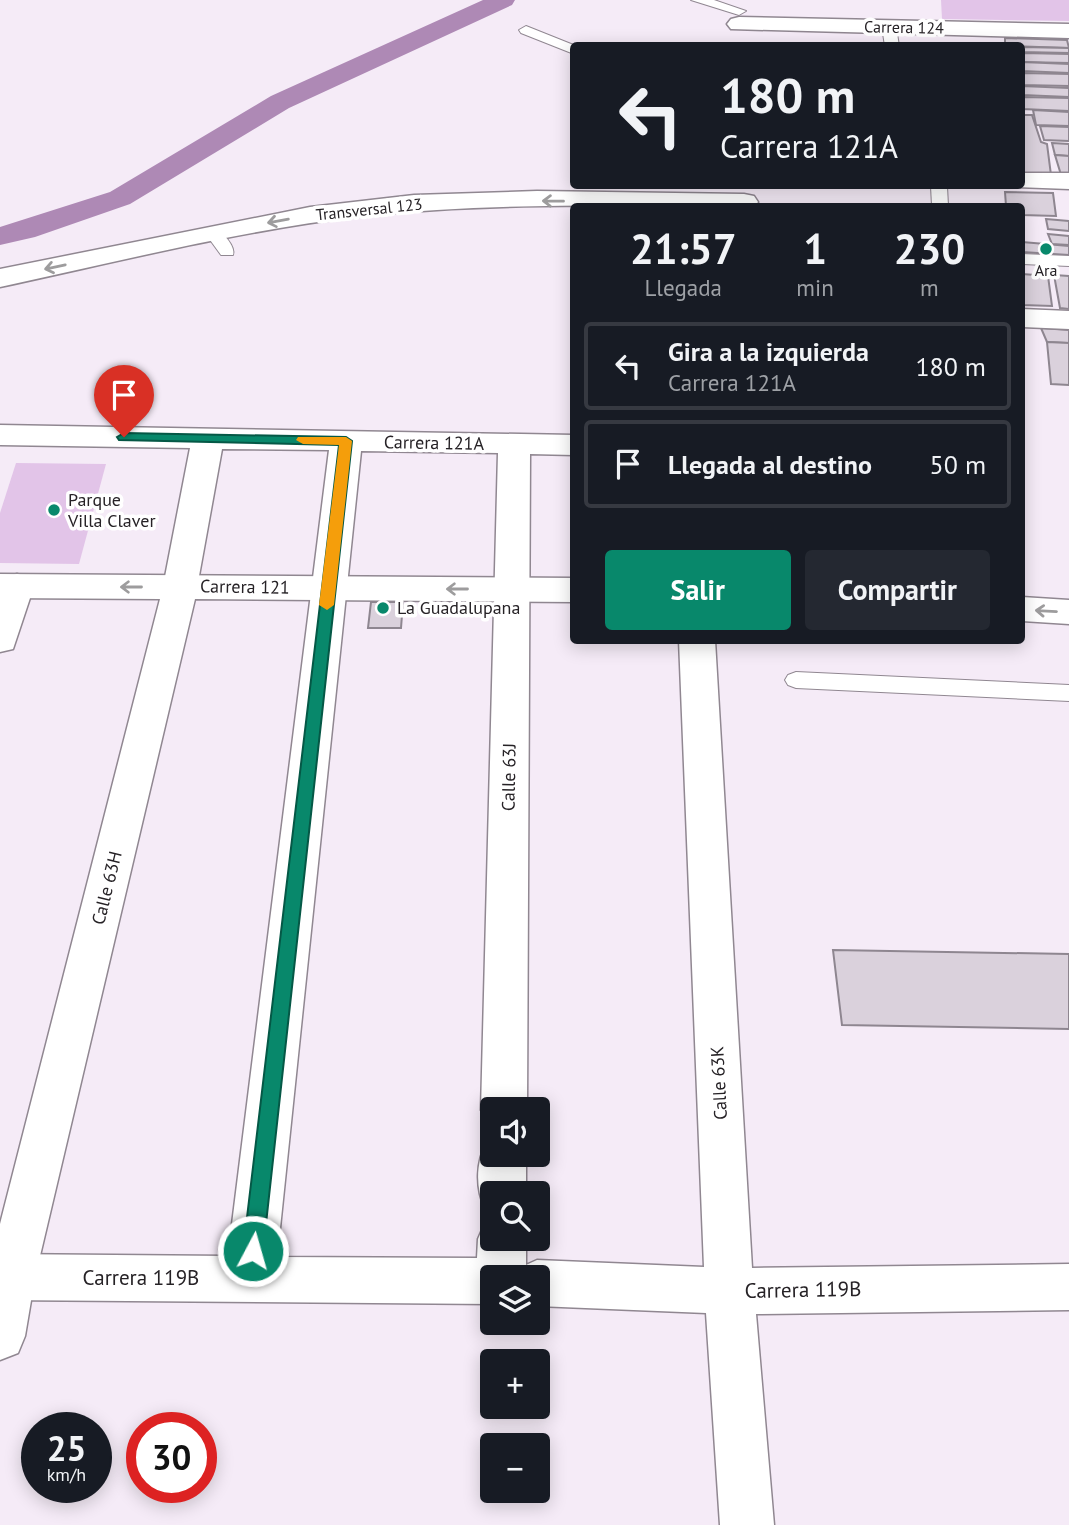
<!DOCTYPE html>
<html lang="es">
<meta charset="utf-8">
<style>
body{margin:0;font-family:"PT Sans",sans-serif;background:#242831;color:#f1f3f6;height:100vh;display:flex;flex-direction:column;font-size:26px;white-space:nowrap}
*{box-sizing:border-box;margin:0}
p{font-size:23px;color:#9ea1a6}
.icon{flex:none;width:38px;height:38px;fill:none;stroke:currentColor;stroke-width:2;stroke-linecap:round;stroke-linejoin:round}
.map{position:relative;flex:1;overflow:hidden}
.details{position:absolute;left:570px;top:203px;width:455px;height:441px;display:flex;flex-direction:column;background:#171b24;border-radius:7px;box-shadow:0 4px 18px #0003}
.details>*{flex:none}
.guide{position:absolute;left:570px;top:42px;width:455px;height:147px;border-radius:7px;box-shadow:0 4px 18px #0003;background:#171b24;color:#f1f3f6;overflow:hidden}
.buttons{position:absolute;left:480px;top:1097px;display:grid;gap:14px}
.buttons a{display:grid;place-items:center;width:70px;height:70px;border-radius:7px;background:#171b24;box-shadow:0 4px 18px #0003;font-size:35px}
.speed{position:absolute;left:21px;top:1412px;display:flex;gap:14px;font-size:35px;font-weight:700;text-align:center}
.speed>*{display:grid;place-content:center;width:91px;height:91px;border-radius:50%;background:#171b24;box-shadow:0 4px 18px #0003;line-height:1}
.speed small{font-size:18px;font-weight:400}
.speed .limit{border:10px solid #d22;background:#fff;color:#111}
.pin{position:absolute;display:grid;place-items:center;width:60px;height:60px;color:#fff;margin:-72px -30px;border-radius:50% 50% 50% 0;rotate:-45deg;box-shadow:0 0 7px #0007}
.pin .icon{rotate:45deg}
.me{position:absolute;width:77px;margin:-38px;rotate:6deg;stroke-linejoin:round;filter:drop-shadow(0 0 5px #0008)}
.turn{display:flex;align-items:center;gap:24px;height:147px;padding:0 35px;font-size:32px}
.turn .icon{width:91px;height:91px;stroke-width:2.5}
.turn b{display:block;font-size:49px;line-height:60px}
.eta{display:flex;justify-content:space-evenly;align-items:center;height:119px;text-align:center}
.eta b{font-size:42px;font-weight:800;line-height:49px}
.action{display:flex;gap:14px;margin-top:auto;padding:14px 35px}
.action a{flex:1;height:80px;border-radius:7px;background:#08886b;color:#fff;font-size:28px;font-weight:800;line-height:80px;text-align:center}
.action a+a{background:#242831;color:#f1f3f6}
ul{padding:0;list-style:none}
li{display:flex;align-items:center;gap:21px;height:88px;margin:0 14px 10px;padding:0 21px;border:4px solid #363941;border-radius:7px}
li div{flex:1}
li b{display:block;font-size:26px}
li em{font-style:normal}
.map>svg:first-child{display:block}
.green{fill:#e2c4e8}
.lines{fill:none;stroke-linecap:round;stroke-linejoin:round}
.canal{fill:#ae89b5;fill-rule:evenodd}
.building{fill:#dad1dc;stroke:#8e8690;stroke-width:2}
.service-casing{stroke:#908791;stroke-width:2}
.minor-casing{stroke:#908791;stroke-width:3}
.tertiary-casing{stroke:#908791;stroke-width:3}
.service{fill:#fff;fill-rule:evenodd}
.minor{fill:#fff;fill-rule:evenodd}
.tertiary{fill:#fff;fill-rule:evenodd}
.oneway{stroke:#9d9c9d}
.route{fill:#08886b;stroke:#055846;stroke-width:2}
.slow{fill:#f59e0b}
.poi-dot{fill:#08886b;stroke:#fff;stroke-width:2.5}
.labels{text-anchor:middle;stroke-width:7;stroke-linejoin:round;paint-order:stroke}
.far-street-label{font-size:16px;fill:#262226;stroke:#fff}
.far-poi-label{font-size:16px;fill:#262226;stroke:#fff}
.street-label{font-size:18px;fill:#262226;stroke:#fff}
.poi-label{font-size:18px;fill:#262226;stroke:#fff;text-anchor:start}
.near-street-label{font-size:21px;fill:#262226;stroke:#fff}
</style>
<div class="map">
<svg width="1069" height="1525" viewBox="0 0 1069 1525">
<rect width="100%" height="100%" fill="#f5ebf7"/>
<g class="green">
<path d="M941 0H1069V21L942 19Z"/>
<path d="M16 463 106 464 79 564 0 563V513Z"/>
</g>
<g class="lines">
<path class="canal" d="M483 0H515L512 5 289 108 130 204 35 237 0 245V227L110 192 271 96Z"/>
</g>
<g class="building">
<path d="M1005 38 1067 40 1069 48 1005 46Z"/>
<path d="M1022 47 1069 48V53L1022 52Z"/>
<path d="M1022 53 1069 54V63L1022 62Z"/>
<path d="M1022 62 1069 64V73L1022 71Z"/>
<path d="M1022 73 1069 74V86L1022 85Z"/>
<path d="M1022 86 1069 88V97L1022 95Z"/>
<path d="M1022 97 1069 98V111L1022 109Z"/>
<path d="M1033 110 1069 112V126L1036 125Z"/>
<path d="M1022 115H1032L1041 142 1047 144 1051 175 1022 174Z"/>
<path d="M1040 126 1069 127V141L1044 140Z"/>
<path d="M1052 143 1069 144V156L1055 155Z"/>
<path d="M1055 155 1069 156V179L1062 178Z"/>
<path d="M1005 192 1053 193 1056 216 1022 215V206H1006Z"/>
<path d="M1046 219 1069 221V231L1048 229Z"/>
<path d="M1048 234 1069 236V245L1052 244Z"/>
<path d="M1022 242 1069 246V255L1022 252Z"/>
<path d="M1022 274 1048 276 1052 306 1022 305Z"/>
<path d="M1054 275 1069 276V309L1060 308Z"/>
<path d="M1041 328 1069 330V343L1047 342Z"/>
<path d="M1047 342 1069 343V385L1051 384Z"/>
<path d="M371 602H403L401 628H368Z"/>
<path d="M833 950 1069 954V1029L842 1025Z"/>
</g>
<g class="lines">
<g class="service-casing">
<g id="service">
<path d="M691 0H714L746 11 739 15Z"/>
<path d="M889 23 896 27 899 46H885L882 27Z"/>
<path d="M526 26 576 46 574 54 521 33 519 30Z"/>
<path d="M931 186H947L948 206H932Z"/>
<path d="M213 228C222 230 236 247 233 255H221L205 233 207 230Z"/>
<path d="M1022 254 1069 256V266L1022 264Z"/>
<path d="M796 672 1069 685V701L796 688 788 685 785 680 788 675Z"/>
</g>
</g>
<g class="minor-casing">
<g id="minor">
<path d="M739 17 1069 24V38L731 29 727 24 731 19Z"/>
<path d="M1022 173H1069V189L1013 187 1022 186Z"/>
<path d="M537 191 744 194 754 196 758 202 755 206C624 206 494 202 364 216 241 230 121 261 0 287V269L310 207 414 195Z"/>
<path d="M1022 309 1069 311V329L1022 327Z"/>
<path d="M0 425 574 435V455L530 454 527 1110H492V1125L481 1110 498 453 361 451 277 1257 477 1258 478 1239 485 1223 492 1221V1239H526V1265L537 1260 704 1267 679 640H715L752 1268 1069 1264V1310L756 1314 774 1525H720L706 1313 537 1306V1278H492V1304L0 1300V1254L228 1256 329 450 222 449 197 587 192 595 180 599 168 595 163 587 190 448 0 445Z"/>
<path d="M17 574 29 578 34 586 13 649 0 652V585L5 578Z"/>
<path d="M492 1139V1155H526V1194H492V1211L485 1209C475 1187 476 1162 487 1141Z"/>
</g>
</g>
<g class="tertiary-casing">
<g id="tertiary">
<path d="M0 574 574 578V602L195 599 35 1277 25 1336 18 1353 0 1360V1224L160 599 0 598Z"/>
<path d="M1022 597 1069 600V624L1022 621Z"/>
</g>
</g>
<use href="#service" class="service"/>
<use href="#minor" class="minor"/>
<use href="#tertiary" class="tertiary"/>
</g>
<defs><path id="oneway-shaft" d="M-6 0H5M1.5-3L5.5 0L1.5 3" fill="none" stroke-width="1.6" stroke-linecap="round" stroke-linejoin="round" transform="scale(1.75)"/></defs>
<g class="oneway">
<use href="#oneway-shaft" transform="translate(553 201) rotate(-179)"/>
<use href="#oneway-shaft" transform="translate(278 221) rotate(170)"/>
<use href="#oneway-shaft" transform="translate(55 267) rotate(168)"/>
<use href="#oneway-shaft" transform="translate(131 587) rotate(-180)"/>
<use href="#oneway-shaft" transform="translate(457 589) rotate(-180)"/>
<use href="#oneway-shaft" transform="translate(1046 611) rotate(-177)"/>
</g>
<path class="route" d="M124 433 346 437 352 441 263 1251 260 1258 253 1260 246 1258 243 1251 339 445 119 440 117 437Z"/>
<path class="slow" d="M298 437H346L352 441 334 605 327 610 319 605 339 445 303 444 296 440Z"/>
<g class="poi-dot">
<circle cx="1046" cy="249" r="7"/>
<circle cx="54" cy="510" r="7"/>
<circle cx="383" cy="608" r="7"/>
</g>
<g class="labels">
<g class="far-street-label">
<text transform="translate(904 27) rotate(1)" y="6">Carrera 124</text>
<text transform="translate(369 209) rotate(-6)" y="6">Transversal 123</text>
</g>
<g class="far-poi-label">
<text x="1046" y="276">Ara</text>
</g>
<g class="street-label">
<text transform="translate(434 443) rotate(1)" y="6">Carrera 121A</text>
<text transform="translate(245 587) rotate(1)" y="6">Carrera 121</text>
<text transform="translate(509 777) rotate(-89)" y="6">Calle 63J</text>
<text transform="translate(107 888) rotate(-76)" y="6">Calle 63H</text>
<text transform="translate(719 1083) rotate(-93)" y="6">Calle 63K</text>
</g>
<g class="poi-label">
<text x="68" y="506">Parque<tspan x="68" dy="21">Villa Claver</tspan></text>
<text x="397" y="614">La Guadalupana</text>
</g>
<g class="near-street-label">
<text x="141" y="1285">Carrera 119B</text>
<text transform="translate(803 1290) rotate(-1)" y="7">Carrera 119B</text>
</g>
</g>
</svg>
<div class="buttons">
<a><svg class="icon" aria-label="sound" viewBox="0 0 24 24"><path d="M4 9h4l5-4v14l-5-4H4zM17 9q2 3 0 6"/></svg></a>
<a><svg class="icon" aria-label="search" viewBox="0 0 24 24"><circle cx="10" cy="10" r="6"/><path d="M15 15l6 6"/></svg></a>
<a><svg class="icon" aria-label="layers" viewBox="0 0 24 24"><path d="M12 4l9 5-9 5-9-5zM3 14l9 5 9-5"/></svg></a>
<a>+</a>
<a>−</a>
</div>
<div class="speed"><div>25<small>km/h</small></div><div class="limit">30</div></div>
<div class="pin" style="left:124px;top:437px;background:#d93025"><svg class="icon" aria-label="arrive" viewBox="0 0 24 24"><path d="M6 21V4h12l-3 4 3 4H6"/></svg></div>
<svg class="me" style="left:253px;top:1251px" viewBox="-20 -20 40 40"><circle r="17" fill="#08886b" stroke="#fff" stroke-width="3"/><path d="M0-11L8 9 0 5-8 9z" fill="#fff"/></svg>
<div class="guide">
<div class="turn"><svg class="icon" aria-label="left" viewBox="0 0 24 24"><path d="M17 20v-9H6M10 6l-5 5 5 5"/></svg><div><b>180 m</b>Carrera 121A</div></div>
</div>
<section class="details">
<div class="eta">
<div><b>21:57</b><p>Llegada</p></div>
<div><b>1</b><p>min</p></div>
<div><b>230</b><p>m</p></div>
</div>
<ul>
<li><svg class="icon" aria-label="left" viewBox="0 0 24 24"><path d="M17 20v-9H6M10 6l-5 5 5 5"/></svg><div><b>Gira a la izquierda</b><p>Carrera 121A</p></div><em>180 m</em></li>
<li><svg class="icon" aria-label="arrive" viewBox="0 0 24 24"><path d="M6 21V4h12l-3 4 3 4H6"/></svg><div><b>Llegada al destino</b></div><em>50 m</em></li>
</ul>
<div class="action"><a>Salir</a><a>Compartir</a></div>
</section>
</div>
